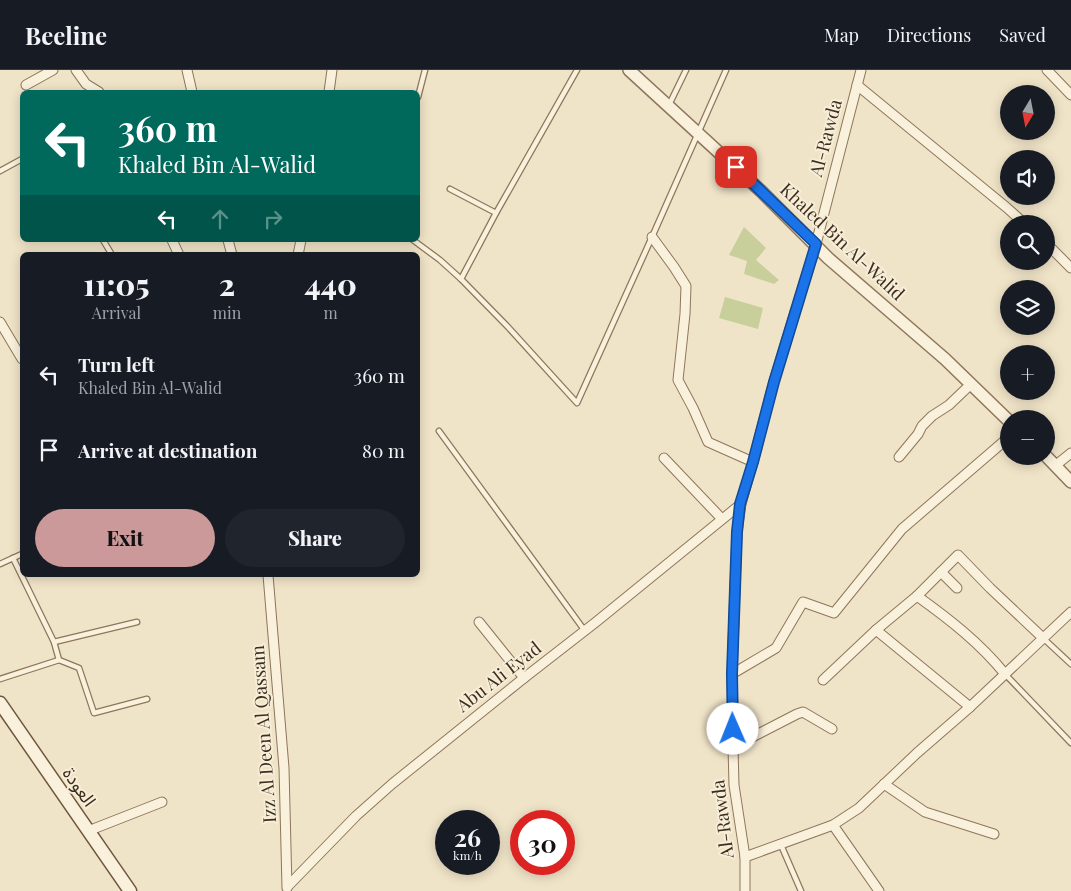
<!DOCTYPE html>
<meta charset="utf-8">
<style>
body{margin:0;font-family:"Playfair Display","Noto Sans Arabic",serif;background:#20242c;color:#f1f3f6;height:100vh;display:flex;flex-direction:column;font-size:19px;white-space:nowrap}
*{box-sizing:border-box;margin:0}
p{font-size:16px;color:#9ea1a6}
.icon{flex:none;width:28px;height:28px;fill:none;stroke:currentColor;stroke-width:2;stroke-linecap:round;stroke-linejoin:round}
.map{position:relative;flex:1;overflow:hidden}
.details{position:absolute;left:20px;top:182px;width:400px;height:325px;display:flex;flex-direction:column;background:#171b24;border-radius:8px;box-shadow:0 2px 12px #0003}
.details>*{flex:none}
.guide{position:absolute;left:20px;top:20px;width:400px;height:152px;border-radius:8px;box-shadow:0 2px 12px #0003;background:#00695c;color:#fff;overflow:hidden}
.needle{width:32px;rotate:190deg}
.fabs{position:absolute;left:1000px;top:15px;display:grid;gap:10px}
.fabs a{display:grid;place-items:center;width:55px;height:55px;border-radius:50%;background:#171b24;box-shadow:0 2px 12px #0003;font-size:25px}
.speed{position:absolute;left:435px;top:740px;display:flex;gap:10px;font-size:25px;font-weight:700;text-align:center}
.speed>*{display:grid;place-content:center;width:65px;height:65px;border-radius:50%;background:#171b24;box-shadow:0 2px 12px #0003;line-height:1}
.speed small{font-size:12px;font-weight:400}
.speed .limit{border:8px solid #d22;background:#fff;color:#111}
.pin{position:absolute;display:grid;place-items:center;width:42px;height:42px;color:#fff;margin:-21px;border-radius:10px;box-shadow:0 2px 8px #0006}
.me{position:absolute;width:55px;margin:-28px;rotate:359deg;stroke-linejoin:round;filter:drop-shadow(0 0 4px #0008)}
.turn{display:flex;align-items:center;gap:18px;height:105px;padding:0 15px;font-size:22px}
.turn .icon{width:65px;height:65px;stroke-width:2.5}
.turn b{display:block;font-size:35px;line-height:42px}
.lanes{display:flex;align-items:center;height:48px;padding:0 15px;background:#0003;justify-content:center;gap:25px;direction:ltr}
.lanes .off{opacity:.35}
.eta{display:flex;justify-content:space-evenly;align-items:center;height:85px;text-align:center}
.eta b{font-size:30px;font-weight:800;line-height:35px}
.cta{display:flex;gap:10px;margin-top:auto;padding:10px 15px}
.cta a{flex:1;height:58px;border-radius:30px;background:#cc999b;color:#111;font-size:20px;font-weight:800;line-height:58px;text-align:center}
.cta a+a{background:#20242c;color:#f1f3f6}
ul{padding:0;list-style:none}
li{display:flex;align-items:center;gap:15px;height:75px;padding:0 15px}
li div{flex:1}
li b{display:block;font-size:19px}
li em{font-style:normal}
header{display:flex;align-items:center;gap:30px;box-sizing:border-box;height:70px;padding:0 25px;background:#171b24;border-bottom:1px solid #363941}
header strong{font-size:24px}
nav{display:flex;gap:28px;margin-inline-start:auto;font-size:18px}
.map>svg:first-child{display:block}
.green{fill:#c9cf9b}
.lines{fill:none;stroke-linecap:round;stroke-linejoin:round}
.service-casing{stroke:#8d765c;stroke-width:7}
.minor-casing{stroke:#8d765c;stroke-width:11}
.tertiary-casing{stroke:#8d765c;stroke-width:14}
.secondary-casing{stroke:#6f573f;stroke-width:15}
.service{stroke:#faf1dc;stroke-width:4.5}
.minor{stroke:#faf1dc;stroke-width:9}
.tertiary{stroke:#faf1dc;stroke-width:11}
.secondary{stroke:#faf1dc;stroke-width:12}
.route-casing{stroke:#114b97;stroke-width:12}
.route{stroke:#1a73e8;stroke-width:9}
.labels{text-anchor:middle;stroke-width:4;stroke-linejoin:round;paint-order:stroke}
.street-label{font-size:18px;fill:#3d2e20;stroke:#f7eed8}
</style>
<header>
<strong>Beeline</strong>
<nav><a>Map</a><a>Directions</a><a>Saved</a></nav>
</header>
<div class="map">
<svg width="1071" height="821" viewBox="0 0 1071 821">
<rect width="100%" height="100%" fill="#f0e4c8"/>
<g class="green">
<path d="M744 157 766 178 756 190 779 210 774 214 744 204 747 191 729 185Z"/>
<path d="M725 227 763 238 758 259 719 248Z"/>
</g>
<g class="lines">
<g class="service-casing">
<g id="service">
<path d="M418 27 425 0"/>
<path d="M669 35 686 0"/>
<path d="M0 101 22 89"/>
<path d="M450 119 496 143"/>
<path d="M103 170 112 185"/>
<path d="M413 170 440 190 461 209 508 257 577 333 652 167 726 0"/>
<path d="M461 209 496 143 577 0"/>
<path d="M439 361 585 561"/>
<path d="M13 488 54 572 59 590"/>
<path d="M0 494 22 484"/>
<path d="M1043 568 1071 594"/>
<path d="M54 572 137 552"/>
<path d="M1005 604 1071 673"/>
<path d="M0 609 59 590 79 598 94 643 147 629"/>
<path d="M781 775 801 821"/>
</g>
</g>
<g class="minor-casing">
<g id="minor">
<path d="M76 0 86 14 99 22"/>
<path d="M187 0 192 22"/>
<path d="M1047 0 1071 25"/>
<path d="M26 15 53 0"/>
<path d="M857 15 1006 137 1025 154"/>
<path d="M329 22 332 0"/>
<path d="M652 167 674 197 686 216 685 244 678 310 693 338 708 372 753 392"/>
<path d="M172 170 179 185"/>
<path d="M228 170 232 185"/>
<path d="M1046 173 1071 198"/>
<path d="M298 185 301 170"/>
<path d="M0 252 22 289"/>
<path d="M899 387 918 364 922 356 932 346 949 335 971 314"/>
<path d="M664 388 722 449"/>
<path d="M1056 395 1071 383"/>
<path d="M941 502 957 518"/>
<path d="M268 505 284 698 287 818"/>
<path d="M917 526C949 549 980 573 1005 604"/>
<path d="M479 552 524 608"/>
<path d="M876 560 970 637"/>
<path d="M732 604 776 578 803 532 834 543 902 459 1009 367"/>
<path d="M823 610 876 560 917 526 958 485 990 518 1043 568"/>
<path d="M733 677 797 644 803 642 832 659"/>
<path d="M884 714 925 742 994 764"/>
<path d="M833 755 879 821"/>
<path d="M88 761 162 732"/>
<path d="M745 787 833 755 859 738 917 683 970 637 1071 542"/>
<path d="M288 816 356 746 392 714 524 608 596 552 741 434"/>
<path d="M745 821V787L734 715 733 677 732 604 737 462 741 434 753 392 774 311 816 174 861 0"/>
</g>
</g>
<g class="tertiary-casing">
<g id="tertiary">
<path d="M629 0 761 121 828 188 945 289 1009 351"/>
<path d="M1046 386 1071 412"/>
</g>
</g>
<g class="secondary-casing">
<path id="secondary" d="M0 633 130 821"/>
</g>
<use href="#service" class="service"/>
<use href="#minor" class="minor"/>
<use href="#tertiary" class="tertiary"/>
<use href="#secondary" class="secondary"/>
</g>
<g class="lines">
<g class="route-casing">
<path id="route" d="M733 659 732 604 737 462 740 434 753 392 774 312 816 174 736 97"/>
</g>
<use href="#route" class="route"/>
</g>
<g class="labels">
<g class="street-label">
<text transform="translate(826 68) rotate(-75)" y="6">Al-Rawda</text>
<text transform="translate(842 172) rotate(43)" y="6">Khaled Bin Al-Walid</text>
<text transform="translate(499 607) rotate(-38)" y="6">Abu Ali Eyad</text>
<text transform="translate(264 664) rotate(-94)" y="6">Izz Al Deen Al Qassam</text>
<text transform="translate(79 717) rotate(55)" y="6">العودة</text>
<text transform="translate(723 749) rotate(-97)" y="6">Al-Rawda</text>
</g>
</g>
</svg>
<div class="fabs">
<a><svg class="needle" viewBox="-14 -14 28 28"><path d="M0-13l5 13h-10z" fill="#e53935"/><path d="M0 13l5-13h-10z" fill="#9ea1a6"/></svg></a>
<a><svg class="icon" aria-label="sound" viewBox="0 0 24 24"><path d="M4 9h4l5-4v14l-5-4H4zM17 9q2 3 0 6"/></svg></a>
<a><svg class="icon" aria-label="search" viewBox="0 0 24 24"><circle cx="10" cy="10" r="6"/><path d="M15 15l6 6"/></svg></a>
<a><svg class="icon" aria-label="layers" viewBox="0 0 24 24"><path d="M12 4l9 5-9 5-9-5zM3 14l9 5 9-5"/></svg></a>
<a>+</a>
<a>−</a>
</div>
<div class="speed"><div>26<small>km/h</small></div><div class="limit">30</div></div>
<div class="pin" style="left:736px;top:97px;background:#d93025"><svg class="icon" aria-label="arrive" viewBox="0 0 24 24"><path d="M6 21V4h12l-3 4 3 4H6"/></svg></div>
<svg class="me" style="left:733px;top:659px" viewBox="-20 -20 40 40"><circle r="19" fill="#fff"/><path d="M0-13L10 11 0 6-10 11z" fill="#1a73e8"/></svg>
<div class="guide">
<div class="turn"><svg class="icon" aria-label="left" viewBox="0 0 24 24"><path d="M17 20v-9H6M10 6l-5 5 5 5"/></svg><div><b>360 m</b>Khaled Bin Al-Walid</div></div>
<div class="lanes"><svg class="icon" aria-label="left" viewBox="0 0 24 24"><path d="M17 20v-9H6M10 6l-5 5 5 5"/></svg><svg class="icon off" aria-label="ahead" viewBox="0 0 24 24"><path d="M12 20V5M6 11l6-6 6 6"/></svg><svg class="icon off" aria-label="right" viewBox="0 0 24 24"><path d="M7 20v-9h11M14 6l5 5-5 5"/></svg></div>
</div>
<section class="details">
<div class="eta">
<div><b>11:05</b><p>Arrival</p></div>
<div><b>2</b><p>min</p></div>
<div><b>440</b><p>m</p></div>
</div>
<ul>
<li><svg class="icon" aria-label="left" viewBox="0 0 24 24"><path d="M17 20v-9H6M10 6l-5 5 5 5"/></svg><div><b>Turn left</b><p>Khaled Bin Al-Walid</p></div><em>360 m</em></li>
<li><svg class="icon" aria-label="arrive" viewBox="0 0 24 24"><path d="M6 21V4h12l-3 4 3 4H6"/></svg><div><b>Arrive at destination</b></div><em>80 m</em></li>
</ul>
<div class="cta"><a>Exit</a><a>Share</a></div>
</section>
</div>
